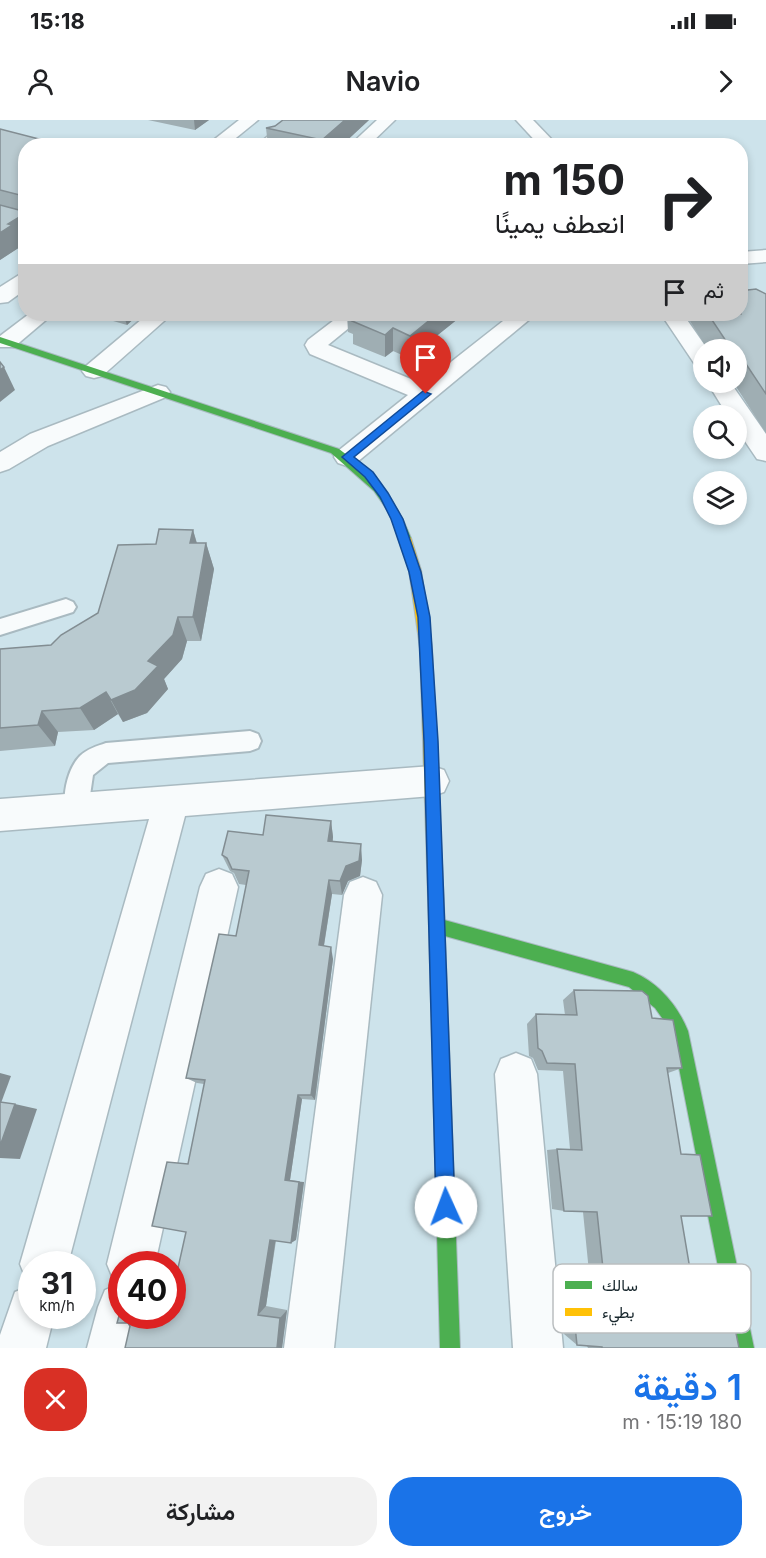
<!DOCTYPE html>
<html lang="ar">
<meta charset="utf-8">
<style>
body{margin:0;font-family:Inter,Vazirmatn,sans-serif;background:#f2f2f2;color:#202124;direction:rtl;height:100vh;display:flex;flex-direction:column;font-size:22px;white-space:nowrap}
*{box-sizing:border-box;margin:0}
p{font-size:20px;color:#757577}
.icon{flex:none;width:33px;height:33px;fill:none;stroke:currentColor;stroke-width:2;stroke-linecap:round;stroke-linejoin:round}
.map{position:relative;height:1228px;overflow:hidden;direction:ltr}
.sheet{display:flex;flex-direction:column;background:#fff;flex:1}
.sheet>*{flex:none}
.top-card{position:absolute;left:18px;top:18px;width:730px;height:183px;border-radius:24px;box-shadow:0 3px 9px #0003;direction:rtl;background:#fff;color:#202124;overflow:hidden}
.controls{position:absolute;left:693px;top:219px;display:grid;gap:12px}
.controls a{display:grid;place-items:center;width:54px;height:54px;border-radius:50%;background:#fff;box-shadow:0 3px 9px #0003;font-size:30px}
.speed{position:absolute;left:18px;top:1131px;display:flex;gap:12px;font-size:30px;font-weight:700;text-align:center}
.speed>*{display:grid;place-content:center;width:78px;height:78px;border-radius:50%;background:#fff;box-shadow:0 3px 9px #0003;line-height:1}
.speed small{font-size:15px;font-weight:400}
.speed .limit{border:9px solid #d22;background:#fff;color:#111}
.pin{position:absolute;display:grid;place-items:center;width:51px;height:51px;color:#fff;margin:-62px -26px;border-radius:50% 50% 50% 0;rotate:-45deg;box-shadow:0 0 6px #0007}
.pin .icon{rotate:45deg}
.me{position:absolute;width:66px;margin:-33px;rotate:358deg;stroke-linejoin:round;filter:drop-shadow(0 0 4px #0008)}
.turn{display:flex;align-items:center;gap:21px;height:126px;padding:0 24px;font-size:27px}
.turn .icon{width:78px;height:78px;stroke-width:2.5}
.turn b{display:block;font-size:42px;line-height:51px}
.then{display:flex;align-items:center;height:57px;padding:0 24px;background:#0003;gap:12px;font-size:22px}
.round{display:grid;place-items:center;flex:none;width:63px;height:63px;border-radius:24px;background:#f2f2f2}
.overview{display:flex;align-items:center;justify-content:space-between;height:102px;padding:0 24px}
h1{font-size:36px;font-weight:600;line-height:45px;color:#1a73e8}
.primary-button{display:flex;gap:12px;margin-top:auto;padding:12px 24px}
.primary-button a{flex:1;height:69px;border-radius:24px;background:#1a73e8;color:#fff;font-size:24px;font-weight:600;line-height:69px;text-align:center}
.primary-button a+a{background:#f2f2f2;color:#202124}
.status{display:flex;justify-content:space-between;align-items:center;height:42px;padding:0 30px;background:#fff;direction:ltr}
.status svg{height:16px;fill:currentColor}
header{display:flex;justify-content:space-between;align-items:center;height:78px;padding:0 24px;background:#fff;font-size:27px;font-weight:600}
.map>svg:first-child{display:block}
.lines{fill:none;stroke-linecap:round;stroke-linejoin:round}
.lane-casing{stroke:#a9bac1;stroke-width:4}
.street-casing{stroke:#a9bac1;stroke-width:3}
.fast-casing{stroke:#a9bac1;stroke-width:2}
.slow-casing{stroke:#a9bac1;stroke-width:2}
.lane{fill:#f8fbfc;fill-rule:evenodd}
.street{fill:#f8fbfc;fill-rule:evenodd}
.fast{fill:#4caf50;fill-rule:evenodd}
.slow{fill:#ffc107;fill-rule:evenodd}
.wall{fill:#9faeb3}
.shaded-wall{fill:#828d92}
.building{fill:#b9cad0;stroke:#828d92;stroke-width:1.5}
.route{fill:#1a73e8;stroke:#114b97;stroke-width:1.5}
.key{fill:#fff;stroke:#babec0;stroke-width:1.5}
.key-label{font-size:16px;fill:#19282e}
</style>
<div class="status"><b>15:18</b><svg viewBox="0 0 49 12"><path d="M0 12V9h3v3zM5 12V6h3v6zM10 12V3h3v9zM15 12V0h3v12zM26 1h20v11H26zM47 4h2v5h-2z"/></svg></div>
<header><svg class="icon" aria-label="forward" viewBox="0 0 24 24"><path d="M9 5l7 7-7 7"/></svg>Navio<svg class="icon" aria-label="person" viewBox="0 0 24 24"><circle cx="12" cy="8" r="4"/><path d="M4 21q1-7 8-7t8 7"/></svg></header>
<div class="map">
<svg width="766" height="1228" viewBox="0 0 766 1228">
<rect width="100%" height="100%" fill="#cde3eb"/>
<g class="lines">
<g class="lane-casing">
<g id="lane">
<path d="M66 479 73 482 76 487 73 492 0 515V499Z"/>
<path d="M250 611 258 614 261 621 258 628 250 631 108 643 93 655 88 689 84 697 76 700 68 697C60 681 67 649 80 636 87 629 97 626 106 623Z"/>
</g>
</g>
<g class="street-casing">
<g id="street">
<path d="M239 0H258L226 26H206Z"/>
<path d="M288 0H307L276 26H256Z"/>
<path d="M377 0H395L368 26H349Z"/>
<path d="M516 0H533L558 26H540Z"/>
<path d="M766 130V142L741 144V132Z"/>
<path d="M26 153V169L8 182 0 183V167L19 155Z"/>
<path d="M29 194H53L14 227H0V216Z"/>
<path d="M148 194H172L102 256 94 258 86 256 82 251 86 246Z"/>
<path d="M342 194H366L328 225 423 264 512 194H536L356 343 347 346 338 343 334 337 338 331 408 275 310 234 305 225 308 220Z"/>
<path d="M661 194H683L708 230H704V248L696 246Z"/>
<path d="M707 262H730L766 314V341L757 339 736 308V296H728Z"/>
<path d="M158 265 166 267 170 272 166 277 48 326 9 349 0 352V332L30 314Z"/>
<path d="M432 646 444 650 449 661 444 672 432 676 185 696 68 1144H32V1162L27 1161 20 1144 149 699 0 711V679Z"/>
<path d="M219 749 232 754 238 767 155 1144H122V1196H144L137 1228H87L98 1187 105 1170 121 1163 114 1161 107 1144 200 767 206 754Z"/>
<path d="M363 757 376 762 382 775 334 1228H284L344 775 350 762Z"/>
<path d="M516 933 531 939 537 954 563 1228H513L495 954 501 939Z"/>
<path d="M32 1165V1196H54L46 1228H0V1215L15 1172Z"/>
</g>
</g>
<g class="fast-casing">
<g id="fast">
<path d="M0 217 339 329C372 353 396 379 411 418L409 421H401L388 391 374 371 331 333 0 223Z"/>
<path d="M437 798 633 852C659 863 678 886 688 911L754 1228H734L672 912 655 888 629 867 445 816 460 1228H440L429 808 431 801Z"/>
</g>
</g>
<g class="slow-casing">
<path id="slow" d="M405 414 411 418 421 450 432 528 445 808 443 813 437 816 431 813 429 808 420 528 409 450 399 418Z"/>
</g>
<use href="#lane" class="lane"/>
<use href="#street" class="street"/>
<use href="#fast" class="fast"/>
<use href="#slow" class="slow"/>
</g>
<g class="wall">
<path d="M148 0H209L195 10Z"/>
<path d="M369 0 341 26H268L266 8Z"/>
<path d="M0 9 66 26 19 124 20 127 0 140Z"/>
<path d="M748 170 766 174V313L733 262H736V230H708L688 198 690 194H741Z"/>
<path d="M89 194H139L127 205Z"/>
<path d="M347 194H464L409 238 393 231 385 237 353 224V214L348 212Z"/>
<path d="M193 410 197 423H206L214 449 201 521H187L182 539 164 559 168 569 147 593 123 602 118 594 94 610 58 612 55 626 0 631V529L51 525 98 493 156 424Z"/>
<path d="M331 701 333 717V722L362 740 360 756 348 761 342 775 332 774 324 826 333 839 315 980 302 979 290 1060 304 1062 296 1120 276 1121 266 1186 287 1190 282 1228 172 1196V1170H174L186 1112 188 1044 204 964 197 963 186 958 236 816 246 765 239 764 234 753 230 751 222 735 263 715Z"/>
<path d="M574 870 652 898 682 948 668 953 681 1096 691 1155 703 1156 726 1163 739 1228H588L587 1226 577 1225 564 1214 558 1150 589 1152 583 1092 564 1091 552 1089 547 1030 557 1029H570L563 951 538 950 533 938 529 936 527 904 536 894 565 895 563 880Z"/>
</g>
<g class="shaded-wall">
<path d="M194 0H209L195 10Z"/>
<path d="M345 0H369L341 26H322V20Z"/>
<path d="M26 93V119L19 124 20 127 0 140V113L8 104Z"/>
<path d="M123 194H139L127 205Z"/>
<path d="M437 194H464L409 238 410 216Z"/>
<path d="M393 208V231L385 237V215Z"/>
<path d="M4 247 15 270 0 282V250Z"/>
<path d="M193 410 200 435 190 423Z"/>
<path d="M206 423 214 449 201 521 193 497Z"/>
<path d="M178 497 187 521 182 539 164 559 168 569 147 593 123 602 111 580 148 541Z"/>
<path d="M106 572 118 594 94 610 80 588Z"/>
<path d="M42 591 58 612 55 626 38 605Z"/>
<path d="M331 701 333 717 330 737 328 721Z"/>
<path d="M361 724 362 740 360 756 348 761 342 775 340 761 346 746Z"/>
<path d="M329 760 332 774 322 837 319 825Z"/>
<path d="M331 827 333 839 315 980 311 975Z"/>
<path d="M0 953 11 956 1 983H0Z"/>
<path d="M298 975 302 979 290 1060H285Z"/>
<path d="M15 984 37 989 20 1039 0 1038V1026Z"/>
<path d="M299 1062H304L296 1120 291 1123Z"/>
<path d="M276 1117 266 1186 258 1195 270 1120Z"/>
<path d="M287 1190 282 1228H277L280 1198Z"/>
</g>
<g class="building">
<path d="M283 0H345L322 20 266 8 275 6Z"/>
<path d="M0 9 66 26H26V93L8 104 12 105 0 113V85L19 90 20 75 0 70Z"/>
<path d="M741 164H742L748 170 756 169 766 174V274L742 238 737 237 736 230H732L708 194H741Z"/>
<path d="M357 194H437L410 216 393 208 385 215 352 201 361 195Z"/>
<path d="M0 242 4 247 0 250Z"/>
<path d="M159 409 193 410 190 423H206L193 497H178L173 515 148 541 158 546 135 570 111 580 106 572 80 588 42 591 38 605 0 608V529L51 525 61 515 98 493 118 425 156 424Z"/>
<path d="M266 695 331 701 328 721 361 724 359 741 346 746 340 761 329 760 319 825 331 827 311 975H298L285 1060 299 1062 291 1123 270 1120 258 1195 280 1198 277 1228H125L130 1206 128 1203H117L122 1185V1196H172V1175L186 1112 152 1106 167 1042 188 1044 205 960 186 958 219 814 236 816 249 751 232 749 227 738 222 735 228 711 263 715Z"/>
<path d="M574 870 642 871 648 876 652 898 673 900 682 948H667L681 1034 700 1035 712 1096H681L692 1161 726 1163 739 1228H602V1227L577 1225 570 1157 604 1158 597 1092 564 1091 557 1029 582 1030 575 944 547 943 542 931 538 928 536 894 577 895Z"/>
<path d="M0 982 15 984 0 1026Z"/>
</g>
<path class="route" d="M423 271 431 274 354 337 373 352 388 373 403 399 421 452 430 497 438 621 455 1087 452 1094 446 1097 439 1094 436 1087 424 621 418 497 409 452 391 399 380 377 365 357 342 337Z"/>
<rect x="553" y="1144" width="198" height="69" rx="9" class="key"/>
<rect x="565" y="1161" width="27" height="8" fill="#4caf50"/>
<rect x="565" y="1188" width="27" height="8" fill="#ffc107"/>
<g class="key-label">
<text x="602" y="1171">سالك</text>
<text x="602" y="1198">بطيء</text>
</g>
</svg>
<div class="controls">
<a><svg class="icon" aria-label="sound" viewBox="0 0 24 24"><path d="M4 9h4l5-4v14l-5-4H4zM17 9q2 3 0 6"/></svg></a>
<a><svg class="icon" aria-label="search" viewBox="0 0 24 24"><circle cx="10" cy="10" r="6"/><path d="M15 15l6 6"/></svg></a>
<a><svg class="icon" aria-label="layers" viewBox="0 0 24 24"><path d="M12 4l9 5-9 5-9-5zM3 14l9 5 9-5"/></svg></a>
</div>
<div class="speed"><div>31<small>km/h</small></div><div class="limit">40</div></div>
<div class="pin" style="left:426px;top:274px;background:#d93025"><svg class="icon" aria-label="arrive" viewBox="0 0 24 24"><path d="M6 21V4h12l-3 4 3 4H6"/></svg></div>
<svg class="me" style="left:446px;top:1087px" viewBox="-20 -20 40 40"><circle r="19" fill="#fff"/><path d="M0-13L10 11 0 6-10 11z" fill="#1a73e8"/></svg>
<div class="top-card">
<div class="turn"><svg class="icon" aria-label="right" viewBox="0 0 24 24"><path d="M7 20v-9h11M14 6l5 5-5 5"/></svg><div><b>150 m</b>انعطف يمينًا</div></div>
<div class="then">ثم<svg class="icon" aria-label="arrive" viewBox="0 0 24 24"><path d="M6 21V4h12l-3 4 3 4H6"/></svg></div>
</div>
</div>
<section class="sheet">
<div class="overview"><div><h1>1 دقيقة</h1><p>180 m · 15:19</p></div><a class="round" style="background:#d93025;color:#fff"><svg class="icon" aria-label="close" viewBox="0 0 24 24"><path d="M6 6l12 12M18 6L6 18"/></svg></a></div>
<div class="primary-button"><a>خروج</a><a>مشاركة</a></div>
</section>
